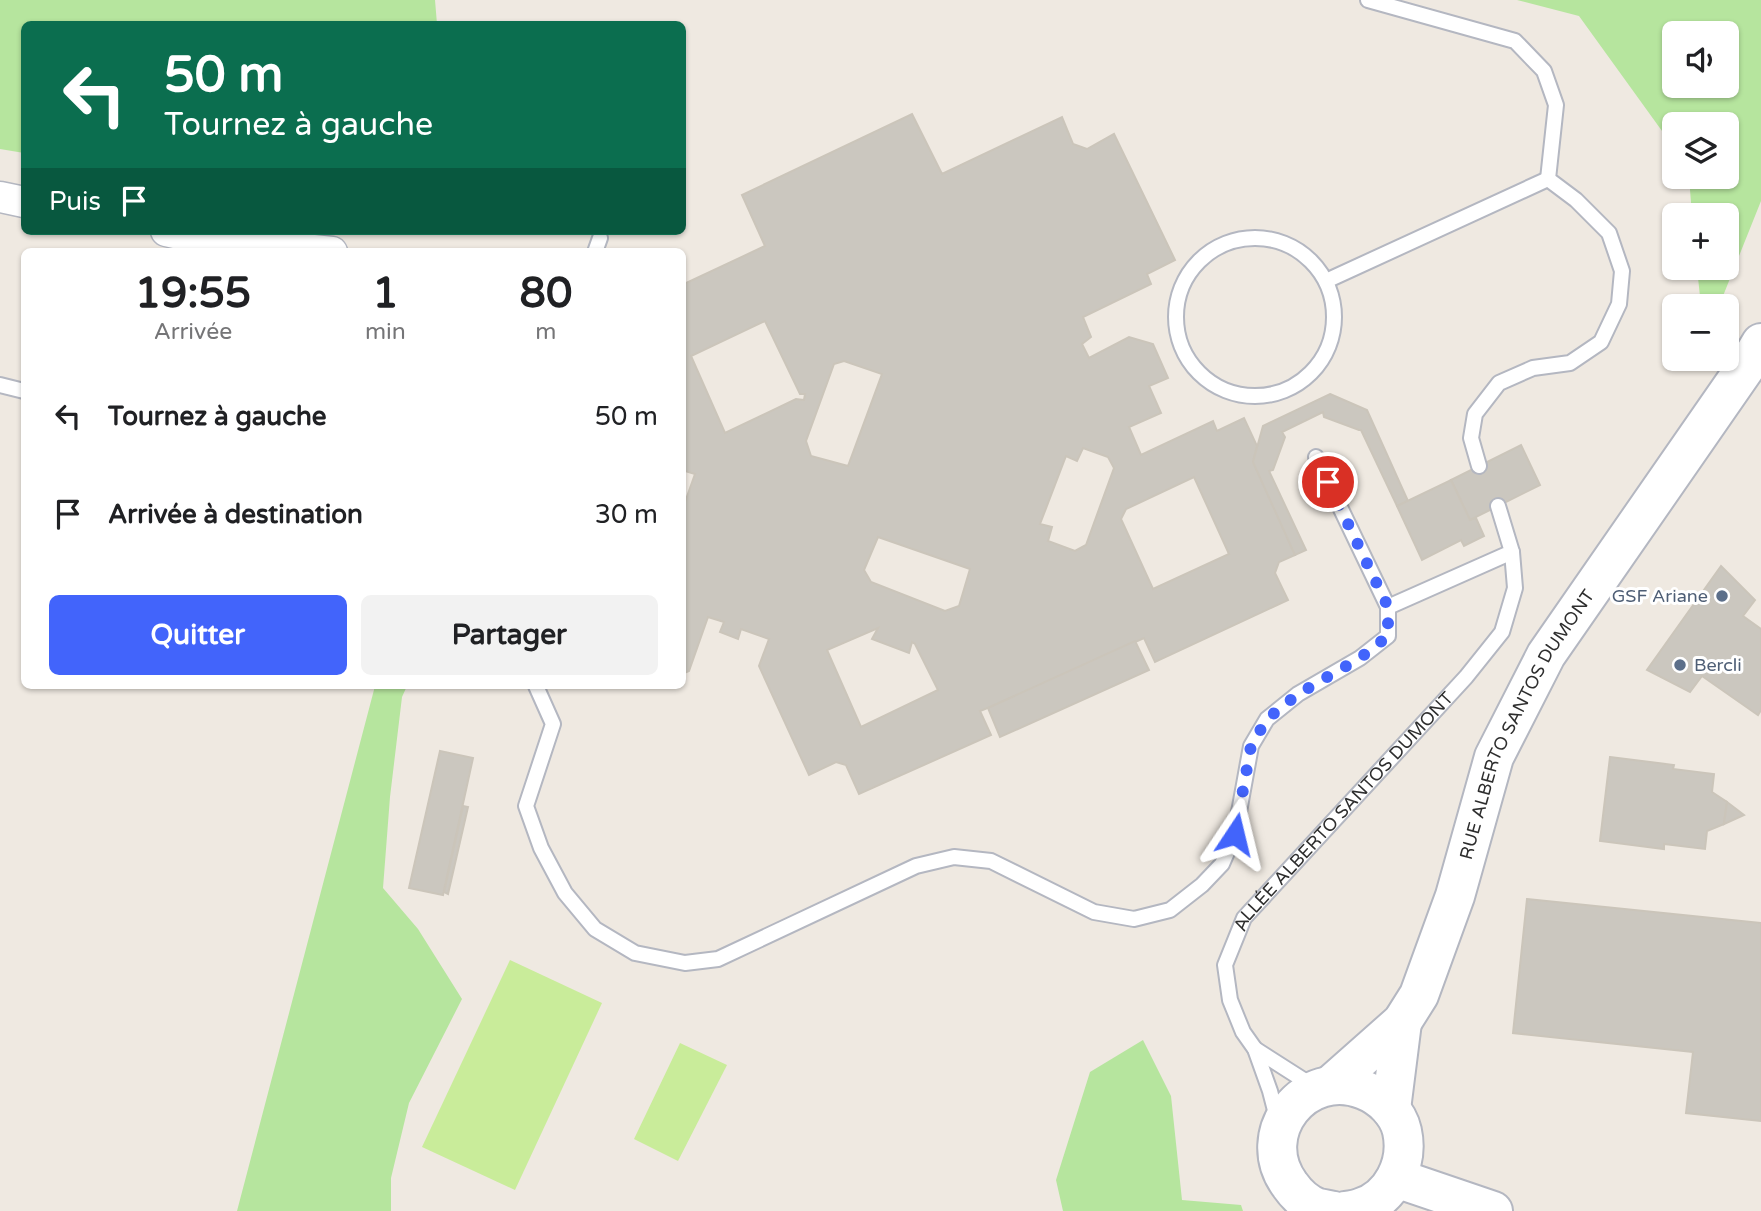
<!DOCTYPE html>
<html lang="fr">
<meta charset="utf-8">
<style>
body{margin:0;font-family:"Varela Round",sans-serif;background:#f2f2f2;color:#202124;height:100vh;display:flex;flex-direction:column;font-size:26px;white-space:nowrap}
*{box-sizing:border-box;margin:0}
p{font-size:23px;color:#757577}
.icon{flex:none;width:38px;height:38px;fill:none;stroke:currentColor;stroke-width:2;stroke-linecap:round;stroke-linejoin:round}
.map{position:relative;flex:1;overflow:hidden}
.side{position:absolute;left:21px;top:248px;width:665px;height:441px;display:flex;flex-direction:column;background:#fff;border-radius:10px;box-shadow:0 2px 5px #0004}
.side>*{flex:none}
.hud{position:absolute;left:21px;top:21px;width:665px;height:214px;border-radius:10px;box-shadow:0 2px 5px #0004;background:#0b6e4f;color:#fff;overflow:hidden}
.buttons{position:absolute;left:1662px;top:21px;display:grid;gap:14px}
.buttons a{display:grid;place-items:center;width:77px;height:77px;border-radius:10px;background:#fff;box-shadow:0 2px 5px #0004;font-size:35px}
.pin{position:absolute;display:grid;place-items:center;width:60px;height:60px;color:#fff;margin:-30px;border:4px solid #fff;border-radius:50%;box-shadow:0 2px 7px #0007}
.me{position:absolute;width:77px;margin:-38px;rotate:10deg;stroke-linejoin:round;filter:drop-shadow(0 0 5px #0008)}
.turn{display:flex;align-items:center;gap:24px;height:147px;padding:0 28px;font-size:32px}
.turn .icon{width:91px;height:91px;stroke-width:2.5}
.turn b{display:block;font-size:49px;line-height:60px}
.then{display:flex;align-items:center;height:66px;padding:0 28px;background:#0003;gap:14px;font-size:26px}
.eta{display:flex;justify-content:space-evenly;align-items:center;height:119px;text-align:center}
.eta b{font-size:42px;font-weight:700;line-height:49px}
.action{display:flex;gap:14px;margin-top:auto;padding:14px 28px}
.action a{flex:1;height:80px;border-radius:10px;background:#4264fb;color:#fff;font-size:28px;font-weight:700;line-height:80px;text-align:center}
.action a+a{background:#f2f2f2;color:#202124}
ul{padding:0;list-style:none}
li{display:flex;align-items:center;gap:21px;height:98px;padding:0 28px}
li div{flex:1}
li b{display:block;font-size:26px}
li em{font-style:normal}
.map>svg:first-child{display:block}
.green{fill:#b6e59e;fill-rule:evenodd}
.pitch{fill:#c9ec9a}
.building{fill:#cbc7bf;stroke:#cbc5ba;stroke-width:2;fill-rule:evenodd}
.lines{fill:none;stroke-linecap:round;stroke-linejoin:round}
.lane-casing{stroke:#b4b7c1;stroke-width:18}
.street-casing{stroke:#b4b7c1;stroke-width:33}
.secondary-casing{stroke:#b4b7c1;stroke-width:42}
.lane{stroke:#fff;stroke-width:14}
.street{stroke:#fff;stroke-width:30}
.secondary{stroke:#fff;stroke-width:38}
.route{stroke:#4264fb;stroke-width:12;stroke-dasharray:0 21.6}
.service-dot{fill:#5c6f8a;stroke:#fff;stroke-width:2.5}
.labels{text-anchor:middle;stroke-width:6;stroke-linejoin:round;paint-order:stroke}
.service-label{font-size:18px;fill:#4e5e75;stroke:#fff;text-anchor:end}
.street-label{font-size:18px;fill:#2e2e2e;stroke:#fff}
</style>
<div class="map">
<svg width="1761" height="1211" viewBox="0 0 1761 1211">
<rect width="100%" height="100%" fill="#efe9e1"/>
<g class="green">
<path d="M0 0H435L437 24H24V153L0 149Z"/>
<path d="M1517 0H1761V201L1719 306H1701L1697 268H1727V215H1692L1689 177H1727V124H1675V149L1579 16ZM1675 33H1727V86H1675Z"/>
<path d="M375 686H407L402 697 390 797 383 888 418 929 462 999 409 1103 391 1178V1211H237Z"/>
<path d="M1143 1040 1171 1096 1182 1200 1241 1205 1243 1211H1063L1056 1180 1090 1072Z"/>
</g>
<g class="pitch">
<path d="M510 960 602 1003 515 1190 422 1147Z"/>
<path d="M680 1043 727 1065 678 1161 634 1139Z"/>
</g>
<g class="building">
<path d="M912 114 942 174 1062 117 1073 144 1087 149 1114 134 1175 260 1147 274 1151 284 1083 317 1091 337 1082 344 1089 358 1129 337 1153 344 1168 378 1149 386 1161 413 1129 427 1141 455 1213 421 1217 431 1244 418 1257 446 1253 462 1295 555 1279 562 1275 573 1288 600 1155 662 1144 638 990 707 980 711 991 735 859 794 846 765 836 762 809 775 759 666 769 639 741 629 738 639 720 632 724 622 708 617 689 671 682 674V504L684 505 695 474 682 470V285L765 246 742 195ZM765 321 800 394H805L804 400 796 399 725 433 691 356ZM844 361 882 374 848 466 811 456 806 441 834 364ZM1083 448 1108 457 1114 468 1086 545 1075 551 1048 541 1052 527 1040 524 1066 456 1077 461ZM1194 477 1229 554 1153 589 1121 519 1126 509ZM878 537 970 569 959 606 945 611 871 582 864 570ZM878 628 872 639 909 653 912 642 915 644 938 690 861 727 827 650Z"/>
<path d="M1330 394 1367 410 1408 501 1397 506 1361 430H1359L1324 417 1323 412 1282 432 1285 437 1273 470 1269 471 1306 550 1295 555 1253 462 1263 426Z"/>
<path d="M1521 445 1540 485 1470 520 1451 480Z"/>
<path d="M1451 480 1470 520 1476 518 1484 536 1464 546 1461 540 1422 560 1397 506Z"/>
<path d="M1721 566 1755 600 1743 616 1761 629V710L1758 715 1702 676 1690 692 1647 670Z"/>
<path d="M1135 641 1149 670 1000 737 988 708Z"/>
<path d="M440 751 473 758 443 895 409 888Z"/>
<path d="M1610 757 1674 765 1673 769 1714 774 1712 792 1727 802 1724 824 1707 831 1705 849 1664 844V849L1600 841Z"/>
<path d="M1727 802 1744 815 1724 824Z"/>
<path d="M463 806 468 807 448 894 444 892Z"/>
<path d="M1527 899 1761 923V1121L1686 1113 1693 1052 1513 1033Z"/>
</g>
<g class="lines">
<g class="lane-casing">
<g id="lane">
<path d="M1368 0 1515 41 1544 71 1556 105 1548 179 1576 200 1609 233 1622 271 1619 304 1601 342 1570 363 1533 368 1499 383 1475 414 1471 438 1479 466"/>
<circle cx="1255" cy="317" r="79"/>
<path d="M595 252 600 238"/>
<path d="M1326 281 1548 179"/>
<path d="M0 385 24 391"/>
<path d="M1316 457 1388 607"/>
<path d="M536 686 553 724 526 806 541 848 565 893 595 929 635 953 685 963 718 959 916 866 954 857 991 861 1094 912 1134 919 1170 910 1202 885 1222 864 1235 834 1251 746 1267 719 1298 694 1360 658 1388 636V607L1512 552 1498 506"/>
<path d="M1255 1049 1316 1088"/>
<path id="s1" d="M1277 1118 1270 1091 1255 1049 1243 1032 1230 1000 1225 965 1244 918 1466 677 1502 632 1515 588 1512 552"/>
</g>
</g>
<g class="street-casing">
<g id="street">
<path d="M0 197 24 202"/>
<path d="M166 231 193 237 332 252"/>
</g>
</g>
<g class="secondary-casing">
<g id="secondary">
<path id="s2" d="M1332 1084 1402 1022 1419 995 1455 896 1494 757 1546 655 1752 358 1761 343"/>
<path d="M1391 1109 1402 1022"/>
<path d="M1396 1178 1493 1211"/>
<path d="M1334 1211C1329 1210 1323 1209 1318 1208 1307 1204 1297 1195 1290 1185 1252 1134 1305 1066 1364 1090 1382 1097 1398 1113 1402 1131 1409 1163 1392 1198 1360 1208 1355 1210 1350 1210 1345 1211"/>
</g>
</g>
<use href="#lane" class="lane"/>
<use href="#street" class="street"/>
<use href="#secondary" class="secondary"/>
</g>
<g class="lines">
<path class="route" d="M1235 834 1251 746 1267 719 1298 694 1360 658 1388 636V607L1328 482"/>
</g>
<g class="service-dot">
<circle cx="1722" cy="596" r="7"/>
<circle cx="1680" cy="665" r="7"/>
</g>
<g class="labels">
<g class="service-label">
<text x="1708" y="602">GSF Ariane</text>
<text x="1694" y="671" text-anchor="start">Bercli</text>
</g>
<g class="street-label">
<text dy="6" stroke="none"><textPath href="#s2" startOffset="418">RUE ALBERTO SANTOS DUMONT</textPath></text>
<text dy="6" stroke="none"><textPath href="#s1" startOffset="359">ALLÉE ALBERTO SANTOS DUMONT</textPath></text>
</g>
</g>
</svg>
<div class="buttons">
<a><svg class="icon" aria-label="sound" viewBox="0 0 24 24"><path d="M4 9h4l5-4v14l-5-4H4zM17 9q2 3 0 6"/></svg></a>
<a><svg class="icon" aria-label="layers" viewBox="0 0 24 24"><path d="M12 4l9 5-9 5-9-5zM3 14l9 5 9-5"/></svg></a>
<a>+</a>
<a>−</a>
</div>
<div class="pin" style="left:1328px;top:482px;background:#d93025"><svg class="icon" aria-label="arrive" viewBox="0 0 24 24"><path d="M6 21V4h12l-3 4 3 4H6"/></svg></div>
<svg class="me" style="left:1235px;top:834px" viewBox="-20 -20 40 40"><path d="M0-17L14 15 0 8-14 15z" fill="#4264fb" stroke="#fff" stroke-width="4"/></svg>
<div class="hud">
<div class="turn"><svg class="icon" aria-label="left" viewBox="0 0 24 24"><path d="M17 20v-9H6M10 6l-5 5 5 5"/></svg><div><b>50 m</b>Tournez à gauche</div></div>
<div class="then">Puis<svg class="icon" aria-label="arrive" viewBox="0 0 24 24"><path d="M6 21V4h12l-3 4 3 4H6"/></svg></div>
</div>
<section class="side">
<div class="eta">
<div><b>19:55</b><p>Arrivée</p></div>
<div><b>1</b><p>min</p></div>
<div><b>80</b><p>m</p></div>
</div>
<ul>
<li><svg class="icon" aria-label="left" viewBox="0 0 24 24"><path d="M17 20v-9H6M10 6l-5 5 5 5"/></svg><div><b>Tournez à gauche</b></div><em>50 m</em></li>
<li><svg class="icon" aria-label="arrive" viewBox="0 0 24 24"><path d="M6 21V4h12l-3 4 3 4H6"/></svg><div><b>Arrivée à destination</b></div><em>30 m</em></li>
</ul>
<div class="action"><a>Quitter</a><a>Partager</a></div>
</section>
</div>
